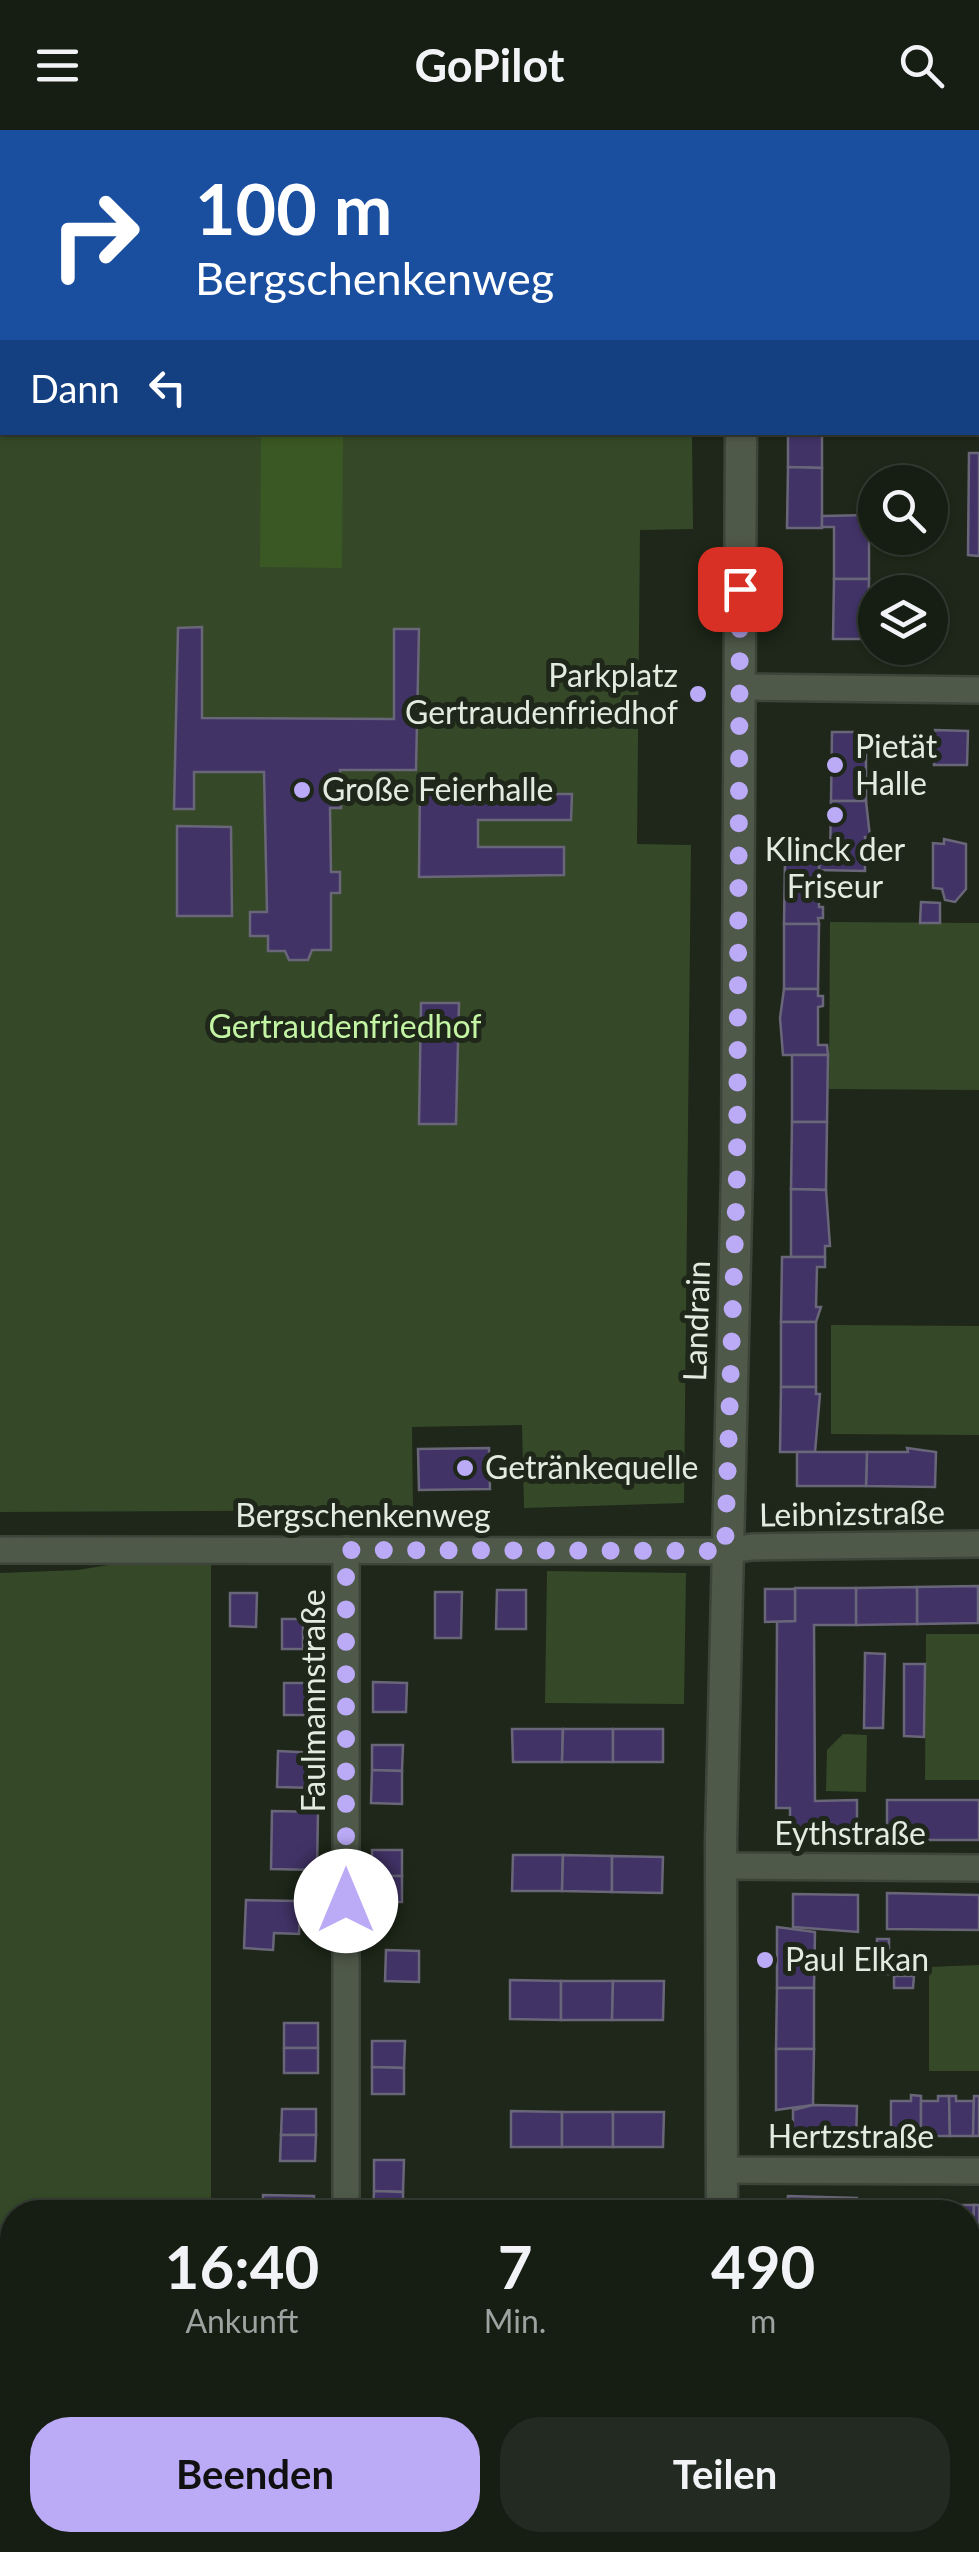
<!DOCTYPE html>
<html lang="de">
<meta charset="utf-8">
<style>
body{margin:0;font-family:Lato,sans-serif;background:#232a21;color:#f1f3f6;height:100vh;display:flex;flex-direction:column;font-size:38px;white-space:nowrap}
*{box-sizing:border-box;margin:0}
p{font-size:32px;color:#9ea2a0}
.icon{flex:none;width:55px;height:55px;fill:none;stroke:currentColor;stroke-width:2;stroke-linecap:round;stroke-linejoin:round}
.map{position:relative;flex:1;overflow:hidden}
.drawer{position:absolute;left:0px;top:2070px;width:980px;height:352px;display:flex;flex-direction:column;background:#161d13;border-radius:40px 40px 0 0;box-shadow:0 2px 8px #0004,0 0 0 2px #353b33}
.drawer>*{flex:none}
.top-card{position:absolute;left:0px;top:0px;width:980px;height:305px;box-shadow:0 2px 8px #0004,0 0 0 2px #353b33;background:#1a4fa0;color:#fff;overflow:hidden}
.buttons{position:absolute;left:858px;top:335px;display:grid;gap:20px}
.buttons a{display:grid;place-items:center;width:90px;height:90px;border-radius:50%;background:#161d13;box-shadow:0 2px 8px #0004,0 0 0 2px #353b33;font-size:50px}
.pin{position:absolute;display:grid;place-items:center;width:85px;height:85px;color:#fff;margin:-42px;border-radius:20px;box-shadow:0 5px 15px #0006}
.me{position:absolute;width:110px;margin:-55px;rotate:0deg;stroke-linejoin:round;filter:drop-shadow(0 0 8px #0008)}
.turn{display:flex;align-items:center;gap:35px;height:210px;padding:0 30px;font-size:45px}
.turn .icon{width:130px;height:130px;stroke-width:2.5}
.turn b{display:block;font-size:70px;line-height:85px}
.then{display:flex;align-items:center;height:95px;padding:0 30px;background:#0003;gap:20px;font-size:38px}
.eta{display:flex;justify-content:space-evenly;align-items:center;height:170px;text-align:center}
.eta b{font-size:60px;font-weight:700;line-height:70px}
.action{display:flex;gap:20px;margin-top:auto;padding:20px 30px}
.action a{flex:1;height:115px;border-radius:40px;background:#bbaaf6;color:#111;font-size:40px;font-weight:700;line-height:115px;text-align:center}
.action a+a{background:#232a21;color:#f1f3f6}
header{display:flex;justify-content:space-between;align-items:center;height:130px;padding:0 30px;background:#161d13;font-size:45px;font-weight:700}
.map>svg:first-child{display:block}
.green{fill:#354928}
.water{fill:#3a5823}
.building{fill:#413366;stroke:#6a6679;stroke-width:2.5}
.lines{fill:none;stroke-linecap:round;stroke-linejoin:round}
.minor-casing{stroke:#3d4439;stroke-width:30}
.tertiary-casing{stroke:#3d4439;stroke-width:35}
.minor{stroke:#4f5949;stroke-width:25}
.tertiary{stroke:#4f5949;stroke-width:30}
.route{stroke:#bbaaf6;stroke-width:18;stroke-dasharray:0 32.4}
.poi-dot{fill:#bbaaf6;stroke:#1e2719;stroke-width:4}
.labels{text-anchor:middle;stroke-width:10;stroke-linejoin:round;paint-order:stroke}
.poi-label{font-size:32px;fill:#e3eae0;stroke:#1e2719;text-anchor:start}
.park-label{font-size:32px;fill:#c4f5a4;stroke:#1e2719}
.street-label{font-size:32px;fill:#e3eae0;stroke:#1e2719}
</style>
<header><svg class="icon" aria-label="menu" viewBox="0 0 24 24"><path d="M4 6h16M4 12h16M4 18h16"/></svg>GoPilot<svg class="icon" aria-label="search" viewBox="0 0 24 24"><circle cx="10" cy="10" r="6"/><path d="M15 15l6 6"/></svg></header>
<div class="map">
<svg width="979" height="2422" viewBox="0 0 979 2422">
<rect width="100%" height="100%" fill="#1e2719"/>
<g class="green">
<path d="M0 0H692L2 2V302L692 303 693 399 640 400 637 714 691 715 684 1373 524 1378 522 1295 412 1297 413 1380 0 1382Z"/>
<path d="M830 792 979 793V960L829 959Z"/>
<path d="M831 1195 979 1196V1305L831 1304Z"/>
<path d="M211 1418V2082H12V2410H77V2422H0V1443L78 1440Z"/>
<path d="M547 1441 686 1443 684 1574 545 1573Z"/>
<path d="M926 1504H979V1650H925Z"/>
<path d="M843 1604 867 1605 866 1662 826 1661 827 1620Z"/>
<path d="M979 1835V1941H929V1837Z"/>
<rect x="968" y="2116" width="11" height="127"/>
<path d="M756 2410H807L793 2422H755Z"/>
</g>
<path class="water" d="M261 303H343L342 438 260 437Z"/>
<g class="building">
<path d="M822 302V338L788 337V302Z"/>
<path d="M969 323H979V426L968 425Z"/>
<path d="M788 337 822 338V398H787Z"/>
<path d="M869 385V449H834V397H822V386Z"/>
<path d="M834 449H869L868 509H833Z"/>
<path d="M202 497V588L394 589V499H419L416 640H340L341 678H330L331 742H340V763H331V820H312L308 830H289L285 821H268V806H250V782H267L264 642H194V679H174L178 498Z"/>
<path d="M935 600 968 601 967 635H934Z"/>
<path d="M832 602H866V671H831Z"/>
<path d="M420 653H460V659H478V664H572L571 690H478V717H564V745L419 747Z"/>
<path d="M831 671H866L870 707H865V741L819 740V730H830Z"/>
<path d="M177 696 231 697 232 786H177Z"/>
<path d="M944 709 966 714V759L955 772 945 770 942 759 933 758V713L944 714Z"/>
<path d="M785 729H819V777H823V788H818L819 794H784Z"/>
<path d="M921 772 940 773V793H920Z"/>
<path d="M784 794H819L818 859H784Z"/>
<path d="M784 859H818V866H823V876L818 877V915H827L828 925H783L780 888Z"/>
<path d="M421 873H459L456 994H419Z"/>
<path d="M792 925H828L827 992H792Z"/>
<path d="M792 992H827L826 1060 791 1059Z"/>
<path d="M791 1059 826 1060 830 1116H825V1127H791Z"/>
<path d="M782 1127H825V1137H817L816 1177H821L816 1192H781Z"/>
<rect x="781" y="1192" width="35" height="65"/>
<path d="M781 1257H816V1264H820L815 1322H780Z"/>
<path d="M489 1318 490 1359 419 1360 418 1319Z"/>
<path d="M907 1318 936 1322 935 1357 866 1356 867 1322H908Z"/>
<path d="M797 1322H867L866 1356H797Z"/>
<path d="M978 1456V1493L917 1494V1457Z"/>
<path d="M917 1457V1494L856 1495V1458Z"/>
<path d="M795 1458H856V1495H814L815 1671 857 1670V1709H790V1678H776L777 1491H795Z"/>
<path d="M765 1459H795V1491L765 1492Z"/>
<path d="M497 1460H526V1499H496Z"/>
<path d="M435 1462H462L461 1508H435Z"/>
<path d="M230 1463H257L256 1497 230 1496Z"/>
<rect x="282" y="1489" width="21" height="30"/>
<path d="M865 1523 885 1524 883 1598H864Z"/>
<path d="M904 1534H925L924 1607 904 1606Z"/>
<path d="M373 1552 407 1553 406 1582H373Z"/>
<rect x="284" y="1553" width="36" height="32"/>
<path d="M512 1599H563L562 1632H513Z"/>
<path d="M563 1599H613V1632H562Z"/>
<rect x="613" y="1599" width="50" height="33"/>
<path d="M372 1615H403L402 1641 372 1640Z"/>
<path d="M278 1621 318 1623 317 1658 277 1657Z"/>
<path d="M372 1640 402 1641V1674L371 1673Z"/>
<rect x="887" y="1670" width="92" height="40"/>
<path d="M272 1681 318 1682 317 1740 271 1739Z"/>
<rect x="372" y="1720" width="30" height="26"/>
<path d="M513 1725H563L562 1761H512Z"/>
<path d="M563 1725 612 1726V1762L562 1761Z"/>
<path d="M612 1726 663 1727 662 1763 612 1762Z"/>
<rect x="372" y="1746" width="30" height="26"/>
<path d="M887 1763 979 1765V1800L887 1799Z"/>
<path d="M793 1764 858 1765V1802L793 1797Z"/>
<path d="M246 1770 300 1771 299 1804 274 1803 273 1820 244 1818Z"/>
<path d="M777 1797 815 1802 814 1858H777Z"/>
<rect x="877" y="1809" width="12" height="35"/>
<path d="M386 1820 419 1821V1852L385 1851Z"/>
<path d="M894 1846H914L913 1858H894Z"/>
<path d="M510 1850 561 1851V1890L510 1889Z"/>
<path d="M561 1851H613L612 1890H561Z"/>
<path d="M613 1851H664L663 1890H612Z"/>
<path d="M777 1858H814V1919H776Z"/>
<rect x="284" y="1893" width="34" height="25"/>
<path d="M372 1911H405L404 1938 372 1937Z"/>
<rect x="284" y="1918" width="34" height="25"/>
<path d="M776 1919H814L813 1975 776 1980Z"/>
<path d="M372 1937 404 1938V1964H372Z"/>
<path d="M911 1965 921 1966V2006H891V1971H911Z"/>
<path d="M938 1966H949L950 2006H921V1971H938Z"/>
<path d="M949 1966H956V1971H974L973 2006H950Z"/>
<path d="M974 1966H979V2006H973Z"/>
<path d="M813 1975 857 1976 856 2013H793V1980Z"/>
<path d="M282 1979H316V2005H281Z"/>
<path d="M511 1981 562 1982V2017H511Z"/>
<rect x="562" y="1982" width="51" height="35"/>
<path d="M613 1982H664L663 2017H613Z"/>
<path d="M281 2005H316L315 2031H280Z"/>
<path d="M374 2030H404L403 2062 374 2061Z"/>
<path d="M374 2061 403 2062V2082H373Z"/>
<path d="M263 2065 314 2066 313 2082H263Z"/>
<path d="M788 2066 857 2068V2082H787Z"/>
<rect x="891" y="2075" width="29" height="7"/>
<rect x="920" y="2075" width="27" height="7"/>
<path d="M947 2075H974L973 2110H968V2082H947Z"/>
<path d="M974 2075H979V2116H973Z"/>
<path d="M99 2410H158V2421L99 2420Z"/>
<rect x="223" y="2410" width="33" height="11"/>
<rect x="358" y="2410" width="27" height="7"/>
<rect x="496" y="2410" width="36" height="4"/>
<path d="M815 2410H857L864 2418 859 2422H812L807 2416Z"/>
<path d="M857 2410H954V2418L902 2422V2418H864Z"/>
</g>
<g class="lines">
<g class="minor-casing">
<g id="minor">
<path d="M740 557 979 560"/>
<path d="M0 1420 725 1421 752 1417 979 1414"/>
<path d="M721 1736 979 1738"/>
<path d="M722 2040 979 2041"/>
<path d="M346 2082V1420"/>
<path d="M968 2349H979"/>
</g>
</g>
<g class="tertiary-casing">
<g id="tertiary">
<path d="M741 0V2"/>
<path d="M722 2082 721 1711 737 1043 741 302"/>
<path d="M715 2422 717 2410"/>
</g>
</g>
<use href="#minor" class="minor"/>
<use href="#tertiary" class="tertiary"/>
</g>
<g class="lines">
<path class="route" d="M346 1771V1420L725 1421 737 1043 740 459"/>
</g>
<g class="poi-dot">
<circle cx="698" cy="564" r="10"/>
<circle cx="835" cy="635" r="10"/>
<circle cx="302" cy="660" r="10"/>
<circle cx="835" cy="685" r="10"/>
<circle cx="465" cy="1338" r="10"/>
<circle cx="765" cy="1830" r="10"/>
</g>
<g class="labels">
<g class="poi-label">
<text x="678" y="557" text-anchor="end">Parkplatz<tspan x="678" dy="37">Gertraudenfriedhof</tspan></text>
<text x="855" y="628">Pietät<tspan x="855" dy="37">Halle</tspan></text>
<text x="322" y="671">Große Feierhalle</text>
<text x="835" y="731" text-anchor="middle">Klinck der<tspan x="835" dy="37">Friseur</tspan></text>
<text x="485" y="1349">Getränkequelle</text>
<text x="785" y="1841">Paul Elkan</text>
</g>
<g class="park-label">
<text x="345" y="908">Gertraudenfriedhof</text>
</g>
<g class="street-label">
<text transform="translate(697 1191) rotate(-88)" y="11">Landrain</text>
<text transform="translate(852 1384) rotate(-1)" y="11">Leibnizstraße</text>
<text x="363" y="1397">Bergschenkenweg</text>
<text transform="translate(314 1571) rotate(-90)" y="11">Faulmannstraße</text>
<text x="850" y="1715">Eythstraße</text>
<text x="851" y="2018">Hertzstraße</text>
</g>
</g>
</svg>
<div class="buttons">
<a><svg class="icon" aria-label="search" viewBox="0 0 24 24"><circle cx="10" cy="10" r="6"/><path d="M15 15l6 6"/></svg></a>
<a><svg class="icon" aria-label="layers" viewBox="0 0 24 24"><path d="M12 4l9 5-9 5-9-5zM3 14l9 5 9-5"/></svg></a>
</div>
<div class="pin" style="left:740px;top:459px;background:#d93025"><svg class="icon" aria-label="arrive" viewBox="0 0 24 24"><path d="M6 21V4h12l-3 4 3 4H6"/></svg></div>
<svg class="me" style="left:346px;top:1771px" viewBox="-20 -20 40 40"><circle r="19" fill="#fff"/><path d="M0-13L10 11 0 6-10 11z" fill="#bbaaf6"/></svg>
<div class="top-card">
<div class="turn"><svg class="icon" aria-label="right" viewBox="0 0 24 24"><path d="M7 20v-9h11M14 6l5 5-5 5"/></svg><div><b>100 m</b>Bergschenkenweg</div></div>
<div class="then">Dann<svg class="icon" aria-label="left" viewBox="0 0 24 24"><path d="M17 20v-9H6M10 6l-5 5 5 5"/></svg></div>
</div>
<section class="drawer">
<div class="eta">
<div><b>16:40</b><p>Ankunft</p></div>
<div><b>7</b><p>Min.</p></div>
<div><b>490</b><p>m</p></div>
</div>
<div class="action"><a>Beenden</a><a>Teilen</a></div>
</section>
</div>
